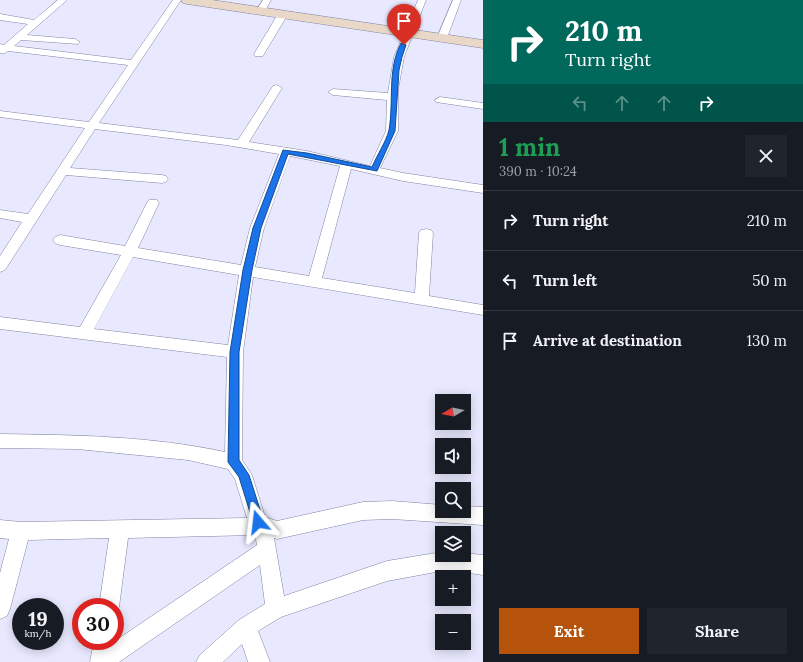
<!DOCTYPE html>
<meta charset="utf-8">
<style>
body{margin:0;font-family:Lora,serif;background:#20242c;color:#f1f3f6;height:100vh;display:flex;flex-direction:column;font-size:15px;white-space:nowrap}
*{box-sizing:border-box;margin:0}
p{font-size:13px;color:#9ea1a6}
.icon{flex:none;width:22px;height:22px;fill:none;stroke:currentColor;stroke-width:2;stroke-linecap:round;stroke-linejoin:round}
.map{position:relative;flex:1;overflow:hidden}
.details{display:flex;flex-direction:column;background:#171b24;width:320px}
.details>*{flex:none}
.banner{background:#00695c;color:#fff;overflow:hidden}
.needle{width:26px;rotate:260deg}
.controls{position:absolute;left:435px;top:394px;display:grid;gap:8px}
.controls a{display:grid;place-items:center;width:36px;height:36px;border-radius:0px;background:#171b24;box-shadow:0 2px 10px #0003;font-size:20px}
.speed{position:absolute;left:12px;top:598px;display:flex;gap:8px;font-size:20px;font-weight:700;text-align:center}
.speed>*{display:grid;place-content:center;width:52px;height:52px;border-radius:50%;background:#171b24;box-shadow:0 2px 10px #0003;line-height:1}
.speed small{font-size:10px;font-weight:400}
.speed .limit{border:6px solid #d22;background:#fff;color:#111}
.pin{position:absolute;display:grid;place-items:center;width:34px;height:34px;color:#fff;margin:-41px -17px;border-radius:50% 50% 50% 0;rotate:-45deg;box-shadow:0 0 4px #0007}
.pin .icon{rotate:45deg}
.me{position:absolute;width:44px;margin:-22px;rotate:343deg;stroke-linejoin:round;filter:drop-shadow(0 0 3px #0008)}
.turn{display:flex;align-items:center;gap:14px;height:84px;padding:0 16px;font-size:18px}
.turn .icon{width:52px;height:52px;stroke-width:2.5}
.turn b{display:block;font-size:28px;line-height:34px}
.lanes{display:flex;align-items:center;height:38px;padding:0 16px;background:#0003;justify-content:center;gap:20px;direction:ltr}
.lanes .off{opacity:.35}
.round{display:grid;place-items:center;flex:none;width:42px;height:42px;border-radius:0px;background:#20242c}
.overview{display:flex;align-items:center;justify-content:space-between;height:68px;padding:0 16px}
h1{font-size:24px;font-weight:700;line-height:30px;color:#1e9e55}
.primary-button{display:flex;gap:8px;margin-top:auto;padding:8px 16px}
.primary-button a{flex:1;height:46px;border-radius:0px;background:#b45309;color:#fff;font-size:16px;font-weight:700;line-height:46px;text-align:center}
.primary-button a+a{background:#20242c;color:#f1f3f6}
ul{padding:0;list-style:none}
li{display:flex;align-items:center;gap:12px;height:60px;padding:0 16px;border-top:1px solid #363941}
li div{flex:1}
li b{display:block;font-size:15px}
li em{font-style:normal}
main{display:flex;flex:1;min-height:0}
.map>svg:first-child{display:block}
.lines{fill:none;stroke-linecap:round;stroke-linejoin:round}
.street-casing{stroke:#8183a2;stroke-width:1}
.secondary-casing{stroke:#8183a2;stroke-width:1}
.street{fill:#fff;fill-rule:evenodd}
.secondary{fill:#e9d7c8;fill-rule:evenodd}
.route{fill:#1a73e8;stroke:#114b97}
</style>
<main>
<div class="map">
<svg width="483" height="662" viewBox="0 0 483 662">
<rect width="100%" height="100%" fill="#e8e9fe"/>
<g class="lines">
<g class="street-casing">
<g id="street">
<path d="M58 0H67L27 35 75 39 80 42 78 44 21 40 14 46 131 60 173 0H181L99 123 238 140 273 86 277 85 282 88 249 142 307 151 370 166 386 131 387 100 333 95 328 92 333 89 388 93 394 57 418 0H426L404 57 398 90V131L380 168 403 173 483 185V193L403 181 351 169 322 278 415 293 419 233 421 230 426 229 431 230 433 233 429 296 483 305V315L253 277 243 352 242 460 252 475 265 517 277 521 363 502 392 501 442 505V511H464V506L483 507V525L392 519 363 520 277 539 274 538 284 596 387 561 442 552V555H464V553L483 555V575L447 570 387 581 281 617 258 631 270 662H248L242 644 223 662H196L200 655 239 620 265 604 260 565 119 662H90L94 641H115L257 545 255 535 128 538 119 607 115 615V607H99L109 538 28 540 10 609 7 616 0 619V573L9 539 0 538V520L21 522 247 518 235 479 228 469 188 460 77 449 0 448V434C75 435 151 436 225 452L227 357 0 329V317L80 327 121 255 60 245 55 243 53 240 55 237 60 235 125 246 147 203 149 200H157L159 203 138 248 241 265 250 228 279 154 226 145 95 129 70 168 162 175 166 176 168 179 166 182 162 183 66 175 5 270 0 272V256L22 222 0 218V210L28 214 85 128 0 117V111L89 122 128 65 8 51 5 53H0V44L4 45 28 24 0 20V14L34 20ZM290 156 340 166 309 276 255 267 264 228ZM133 257 239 275 228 345 94 329Z"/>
<path d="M263 0H271L264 13 261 14 256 11Z"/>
<path d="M453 0H461L447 38 442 41 439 40 437 38Z"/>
<path d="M283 11 288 14 264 54 263 56H255L254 54 278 14Z"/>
<path d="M440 97 483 103V109L436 102 435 100Z"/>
</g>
</g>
<g class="secondary-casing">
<path id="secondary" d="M181 0H212L483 40V48L187 4 183 3Z"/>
</g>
<use href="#street" class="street"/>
<use href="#secondary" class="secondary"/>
</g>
<path class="route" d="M401 43 406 45 402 57 399 70 395 131 377 171 288 154 261 228 252 270 239 352V460L249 475 264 522 262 525 258 527 254 525 253 522 239 477 228 462 230 352 243 270 253 228 283 150 307 153 372 167C377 155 386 142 389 130 394 101 387 70 401 43Z"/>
</svg>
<div class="controls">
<a><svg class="needle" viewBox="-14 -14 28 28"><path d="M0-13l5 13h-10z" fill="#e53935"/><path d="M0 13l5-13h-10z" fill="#9ea1a6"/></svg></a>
<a><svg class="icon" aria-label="sound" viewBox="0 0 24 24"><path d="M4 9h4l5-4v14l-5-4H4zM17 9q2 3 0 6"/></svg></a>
<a><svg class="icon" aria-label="search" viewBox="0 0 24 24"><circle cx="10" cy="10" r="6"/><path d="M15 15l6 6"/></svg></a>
<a><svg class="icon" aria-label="layers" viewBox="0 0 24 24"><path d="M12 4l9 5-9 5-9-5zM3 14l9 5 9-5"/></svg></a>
<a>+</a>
<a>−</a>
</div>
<div class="speed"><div>19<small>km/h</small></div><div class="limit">30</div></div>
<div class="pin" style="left:404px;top:45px;background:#d93025"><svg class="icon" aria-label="arrive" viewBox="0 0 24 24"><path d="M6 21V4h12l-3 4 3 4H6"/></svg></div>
<svg class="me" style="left:258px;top:522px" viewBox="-20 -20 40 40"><path d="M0-17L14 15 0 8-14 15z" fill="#1a73e8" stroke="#fff" stroke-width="4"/></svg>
</div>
<section class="details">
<div class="banner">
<div class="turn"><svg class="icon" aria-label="right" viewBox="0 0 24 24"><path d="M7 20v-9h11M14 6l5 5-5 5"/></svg><div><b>210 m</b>Turn right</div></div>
<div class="lanes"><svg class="icon off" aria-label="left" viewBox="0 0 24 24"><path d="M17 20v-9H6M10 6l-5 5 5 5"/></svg><svg class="icon off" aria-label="ahead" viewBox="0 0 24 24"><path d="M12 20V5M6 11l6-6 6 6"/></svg><svg class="icon off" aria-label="ahead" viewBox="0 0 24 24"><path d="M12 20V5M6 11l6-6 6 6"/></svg><svg class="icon" aria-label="right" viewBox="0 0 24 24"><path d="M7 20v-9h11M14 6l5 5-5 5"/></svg></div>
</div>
<div class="overview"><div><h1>1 min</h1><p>390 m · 10:24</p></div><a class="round"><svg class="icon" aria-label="close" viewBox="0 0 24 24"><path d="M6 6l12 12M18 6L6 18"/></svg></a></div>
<ul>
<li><svg class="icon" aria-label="right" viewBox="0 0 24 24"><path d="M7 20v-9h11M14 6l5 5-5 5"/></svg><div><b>Turn right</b></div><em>210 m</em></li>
<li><svg class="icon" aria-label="left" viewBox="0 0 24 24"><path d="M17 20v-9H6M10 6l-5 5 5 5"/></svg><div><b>Turn left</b></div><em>50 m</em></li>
<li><svg class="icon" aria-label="arrive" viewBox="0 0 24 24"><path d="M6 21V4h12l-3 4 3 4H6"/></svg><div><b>Arrive at destination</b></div><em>130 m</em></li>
</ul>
<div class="primary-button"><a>Exit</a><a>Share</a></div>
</section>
</main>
